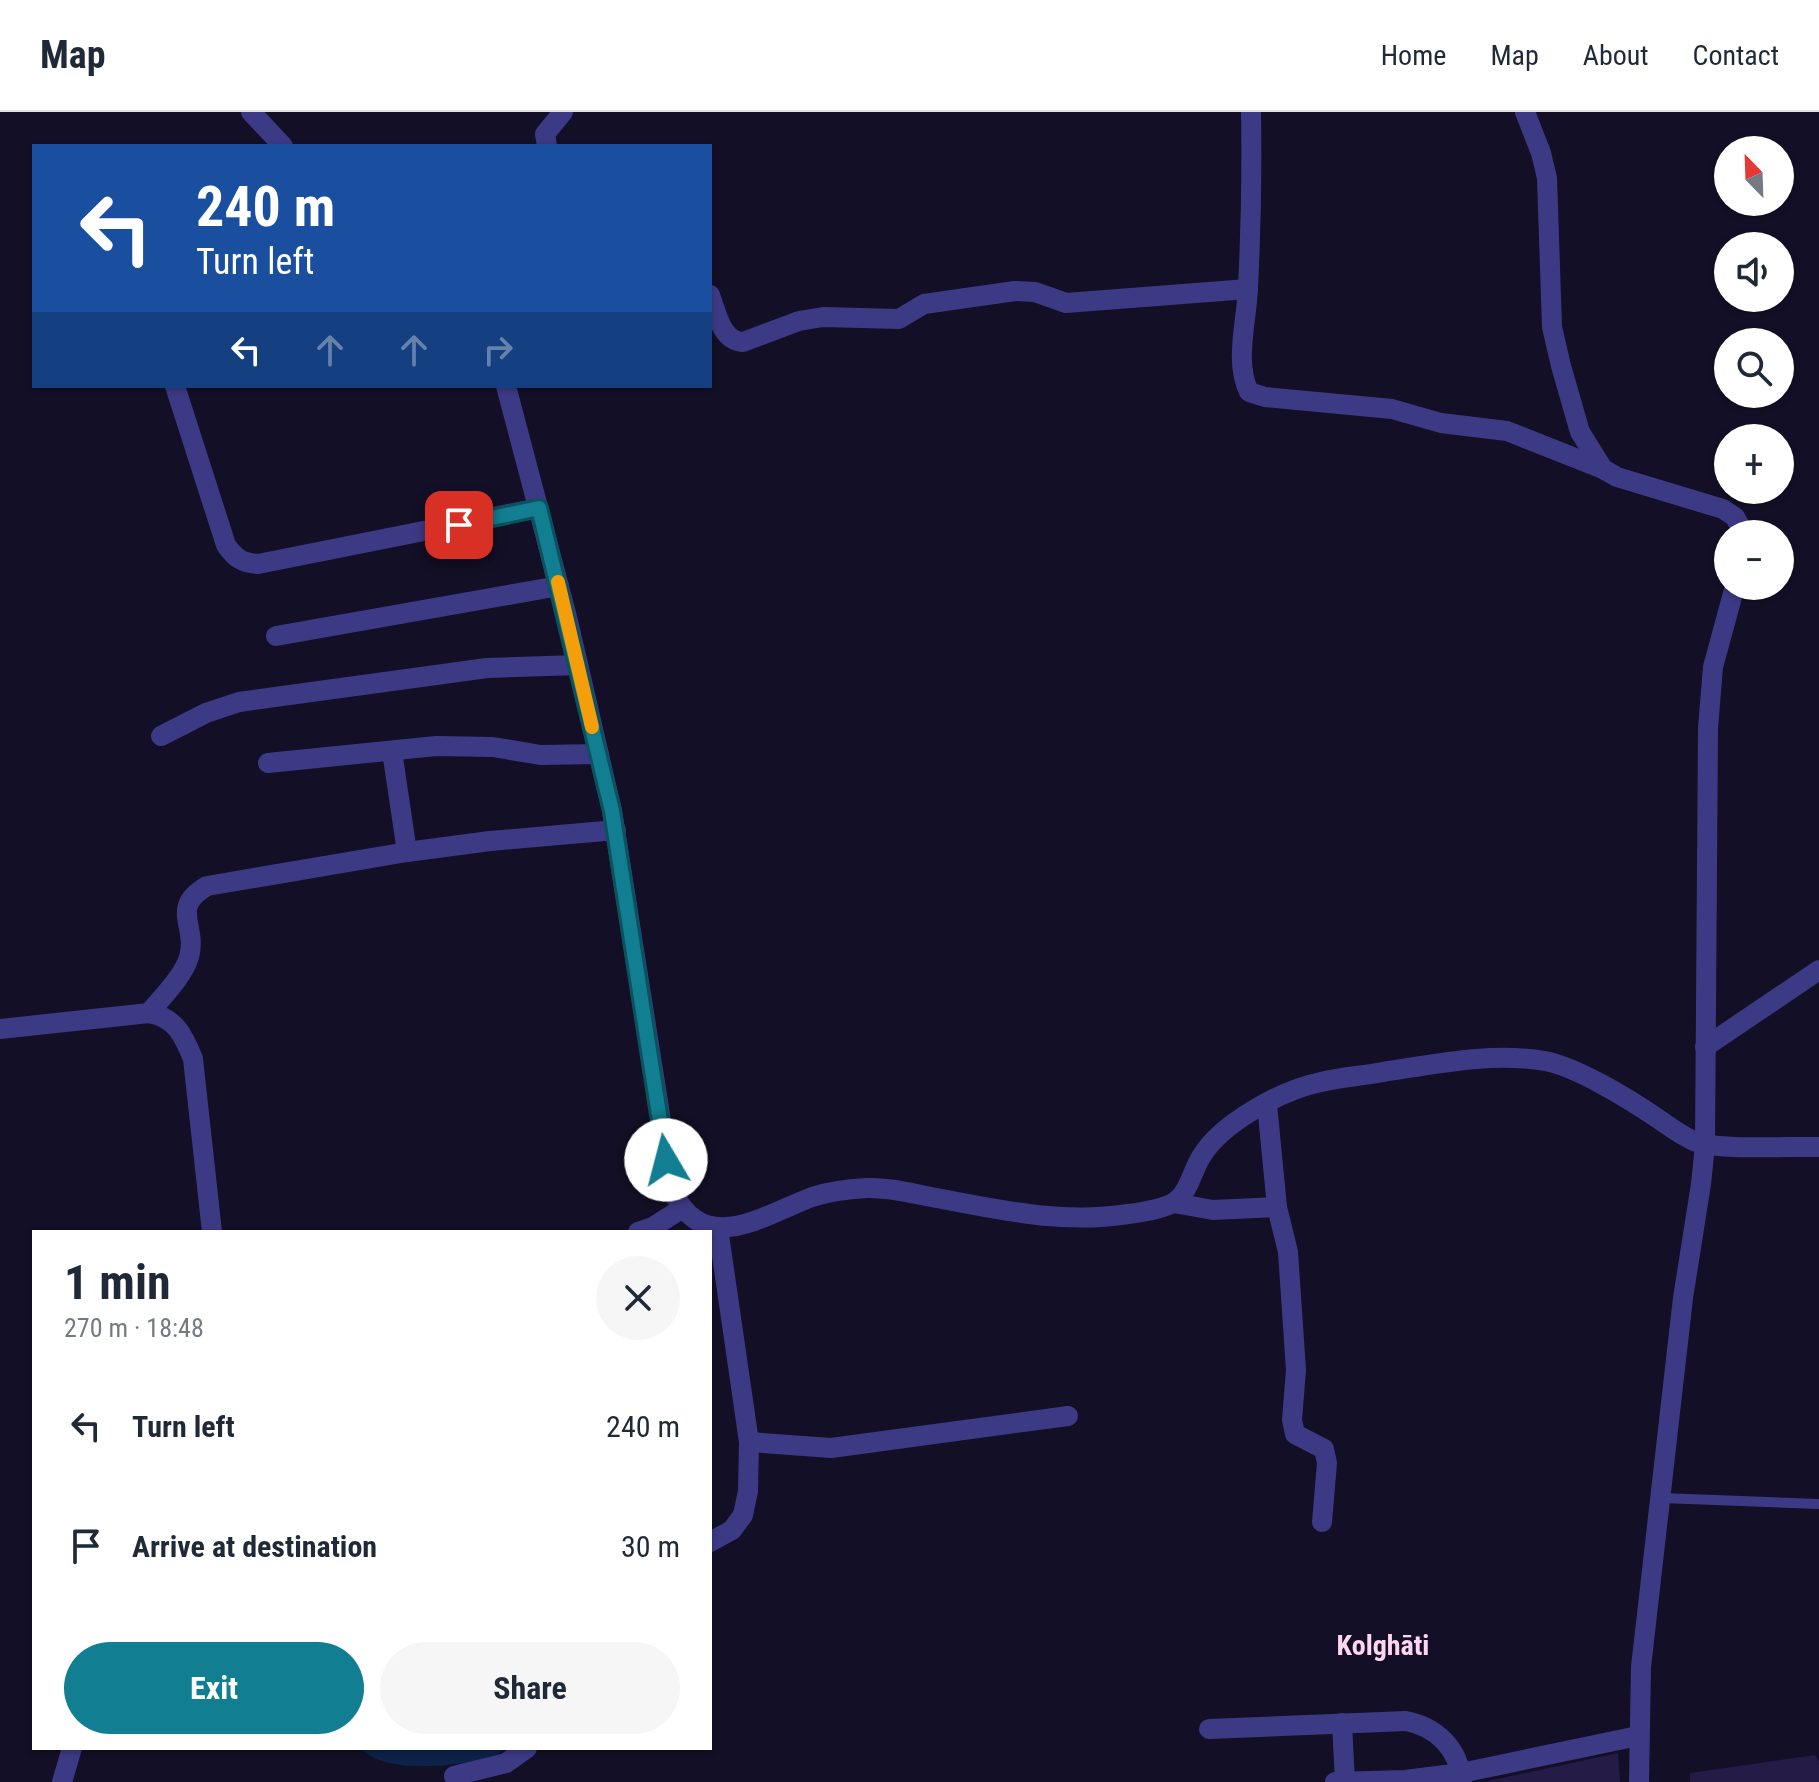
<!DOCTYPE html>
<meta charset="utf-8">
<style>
body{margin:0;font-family:"Roboto Condensed",sans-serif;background:#f6f6f7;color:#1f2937;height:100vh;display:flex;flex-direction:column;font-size:30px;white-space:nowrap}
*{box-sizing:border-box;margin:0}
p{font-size:26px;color:#747a83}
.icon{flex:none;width:44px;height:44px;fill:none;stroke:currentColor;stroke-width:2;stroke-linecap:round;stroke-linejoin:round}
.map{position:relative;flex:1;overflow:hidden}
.panel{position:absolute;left:32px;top:1118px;width:680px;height:520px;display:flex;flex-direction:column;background:#fff;border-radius:0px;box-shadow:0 2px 6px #0004}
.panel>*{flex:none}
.hud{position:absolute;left:32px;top:32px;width:680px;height:244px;border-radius:0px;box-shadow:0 2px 6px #0004;background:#1a4fa0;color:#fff;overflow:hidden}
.needle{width:52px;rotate:337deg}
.buttons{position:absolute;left:1714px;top:24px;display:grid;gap:16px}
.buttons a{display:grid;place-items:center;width:80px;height:80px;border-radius:50%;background:#fff;box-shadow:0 2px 6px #0004;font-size:40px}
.pin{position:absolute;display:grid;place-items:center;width:68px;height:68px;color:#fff;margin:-34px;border-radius:16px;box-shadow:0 4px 12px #0006}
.me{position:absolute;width:88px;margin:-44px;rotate:352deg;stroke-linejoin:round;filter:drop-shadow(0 0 6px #0008)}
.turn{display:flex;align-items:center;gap:28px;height:168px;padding:0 32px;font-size:36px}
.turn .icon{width:104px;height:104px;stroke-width:2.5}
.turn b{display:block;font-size:56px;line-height:68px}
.lanes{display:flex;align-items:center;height:76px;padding:0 32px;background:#0003;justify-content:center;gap:40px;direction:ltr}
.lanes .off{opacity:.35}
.round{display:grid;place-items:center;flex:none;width:84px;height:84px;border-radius:42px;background:#f6f6f7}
.summary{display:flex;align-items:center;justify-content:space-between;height:136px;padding:0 32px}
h1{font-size:48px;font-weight:700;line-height:60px}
.action{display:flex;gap:16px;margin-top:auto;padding:16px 32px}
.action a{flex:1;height:92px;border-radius:48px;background:#117e91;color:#fff;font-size:32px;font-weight:700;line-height:92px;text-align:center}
.action a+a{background:#f6f6f7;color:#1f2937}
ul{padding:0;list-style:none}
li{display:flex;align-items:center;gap:24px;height:120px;padding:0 32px}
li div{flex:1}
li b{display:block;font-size:30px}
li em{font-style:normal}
header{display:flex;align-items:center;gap:48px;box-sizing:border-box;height:112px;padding:0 40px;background:#fff;border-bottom:2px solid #e0e1e3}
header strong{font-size:38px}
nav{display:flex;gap:44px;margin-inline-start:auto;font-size:28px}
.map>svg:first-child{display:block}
.water{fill:#0c2248}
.building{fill:#241b47}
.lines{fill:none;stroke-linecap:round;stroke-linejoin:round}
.service{stroke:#3d3a85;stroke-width:10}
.minor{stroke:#3d3a85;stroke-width:20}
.route-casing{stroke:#0b525e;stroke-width:20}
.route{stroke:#117e91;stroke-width:14}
.slow{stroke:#f59e0b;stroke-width:14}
.labels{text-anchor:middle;stroke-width:6;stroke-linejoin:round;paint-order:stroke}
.district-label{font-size:28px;font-weight:bold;fill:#ffd6f0;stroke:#130f26}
</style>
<header>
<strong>Map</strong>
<nav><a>Home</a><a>Map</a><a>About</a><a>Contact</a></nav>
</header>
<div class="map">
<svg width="1819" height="1670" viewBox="0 0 1819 1670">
<rect width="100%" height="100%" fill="#130f26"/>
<path class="water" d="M362 1636H508C484 1655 380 1665 362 1636Z"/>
<g class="building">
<path d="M1618 1641 1620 1670H1488V1669Z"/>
<path d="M1815 1643 1819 1650V1670H1690V1661Z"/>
</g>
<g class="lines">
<path class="service" d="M1662 1386 1819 1392"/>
<g class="minor">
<path d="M251 0 283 34"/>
<path d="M1251 0C1252 58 1251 117 1248 175 1247 209 1234 249 1249 280L1265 285 1392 297 1441 311 1507 319 1603 357"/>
<path d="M1525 0 1541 41 1547 66 1552 215 1561 254 1580 320 1603 357 1617 365 1723 397 1735 405 1744 422"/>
<path d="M547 34 545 22 563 0"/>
<path d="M710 183C717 201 721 229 743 230L799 209 823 205 899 207 924 192 1015 179 1035 180 1066 191 1248 177"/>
<path d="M175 274 226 433C235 446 242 451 258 452L539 396"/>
<path d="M506 274 567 505 612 699 672 1078C704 1146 762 1104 812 1085 830 1079 848 1077 867 1076 892 1075 917 1083 942 1087 1005 1099 1064 1112 1128 1102 1143 1100 1158 1098 1171 1092 1189 1083 1191 1061 1201 1045 1221 1011 1282 978 1321 970 1341 965 1362 964 1383 960 1436 952 1491 940 1545 949 1577 955 1629 987 1657 1006 1669 1014 1680 1023 1694 1029 1718 1039 1790 1034 1819 1035"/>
<path d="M276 524 559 474"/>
<path d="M161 624 206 601 239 590 487 556 578 553"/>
<path d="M392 639 407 740"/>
<path d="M268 651 436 634 493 635 541 643 599 642"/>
<path d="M149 901C162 885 183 865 189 845 198 814 169 796 207 774L407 740 490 729 616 718"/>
<path d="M0 917 149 901C175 905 184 924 193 947L212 1120"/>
<path d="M1705 935 1819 858"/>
<path d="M1267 992 1277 1095 1288 1140 1296 1258 1292 1308 1295 1322 1324 1337 1327 1351 1322 1410"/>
<path d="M1174 1091 1213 1098 1277 1095"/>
<path d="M638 1120 653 1115 681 1097"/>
<path d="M749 1330 831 1336 1068 1304"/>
<path d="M710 1430 732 1418 743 1403 748 1379 749 1330 718 1116"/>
<path d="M1342 1611 1345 1670"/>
<path d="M1209 1617 1406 1609C1437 1615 1459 1637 1462 1670"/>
<path d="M454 1664 506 1651 527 1636"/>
<path d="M62 1670 72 1636"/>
<path d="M1335 1670 1405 1668 1461 1661 1638 1624"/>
<path d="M1639 1670 1641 1555 1683 1186 1701 1072 1705 1033 1708 616 1713 555 1735 474"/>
</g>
</g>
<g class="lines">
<g class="route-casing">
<path id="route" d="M459 413 539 396 612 699 666 1048"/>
</g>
<use href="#route" class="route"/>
<path class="slow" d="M558 470 592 615"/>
</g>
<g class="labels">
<g class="district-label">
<text x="1383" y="1543">Kolghāti</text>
</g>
</g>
</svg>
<div class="buttons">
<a><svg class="needle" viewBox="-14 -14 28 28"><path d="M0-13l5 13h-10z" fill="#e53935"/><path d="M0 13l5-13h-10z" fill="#747a83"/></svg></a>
<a><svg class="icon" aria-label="sound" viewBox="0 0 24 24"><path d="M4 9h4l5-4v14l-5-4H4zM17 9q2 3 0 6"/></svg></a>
<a><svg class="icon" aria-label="search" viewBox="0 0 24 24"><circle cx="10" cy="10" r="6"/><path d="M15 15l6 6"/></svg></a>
<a>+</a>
<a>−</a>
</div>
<div class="pin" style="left:459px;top:413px;background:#d93025"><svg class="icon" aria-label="arrive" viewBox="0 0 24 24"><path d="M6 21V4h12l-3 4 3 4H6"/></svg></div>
<svg class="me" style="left:666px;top:1048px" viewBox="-20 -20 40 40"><circle r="19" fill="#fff"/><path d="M0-13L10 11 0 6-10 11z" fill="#117e91"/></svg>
<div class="hud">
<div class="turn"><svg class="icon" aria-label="left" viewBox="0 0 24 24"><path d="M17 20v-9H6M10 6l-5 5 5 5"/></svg><div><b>240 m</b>Turn left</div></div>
<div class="lanes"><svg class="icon" aria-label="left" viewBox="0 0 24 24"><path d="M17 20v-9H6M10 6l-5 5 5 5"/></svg><svg class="icon off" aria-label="ahead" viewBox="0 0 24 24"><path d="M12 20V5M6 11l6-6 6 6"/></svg><svg class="icon off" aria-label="ahead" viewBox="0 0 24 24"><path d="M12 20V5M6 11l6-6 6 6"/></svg><svg class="icon off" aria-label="right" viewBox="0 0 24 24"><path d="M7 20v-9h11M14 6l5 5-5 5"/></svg></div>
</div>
<section class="panel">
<div class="summary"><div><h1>1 min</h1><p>270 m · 18:48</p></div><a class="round"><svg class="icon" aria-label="close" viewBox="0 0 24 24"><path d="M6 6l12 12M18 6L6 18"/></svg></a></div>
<ul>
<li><svg class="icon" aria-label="left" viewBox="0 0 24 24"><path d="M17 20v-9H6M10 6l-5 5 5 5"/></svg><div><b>Turn left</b></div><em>240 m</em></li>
<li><svg class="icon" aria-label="arrive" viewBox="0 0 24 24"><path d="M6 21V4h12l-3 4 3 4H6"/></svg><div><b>Arrive at destination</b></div><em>30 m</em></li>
</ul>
<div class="action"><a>Exit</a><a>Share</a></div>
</section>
</div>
